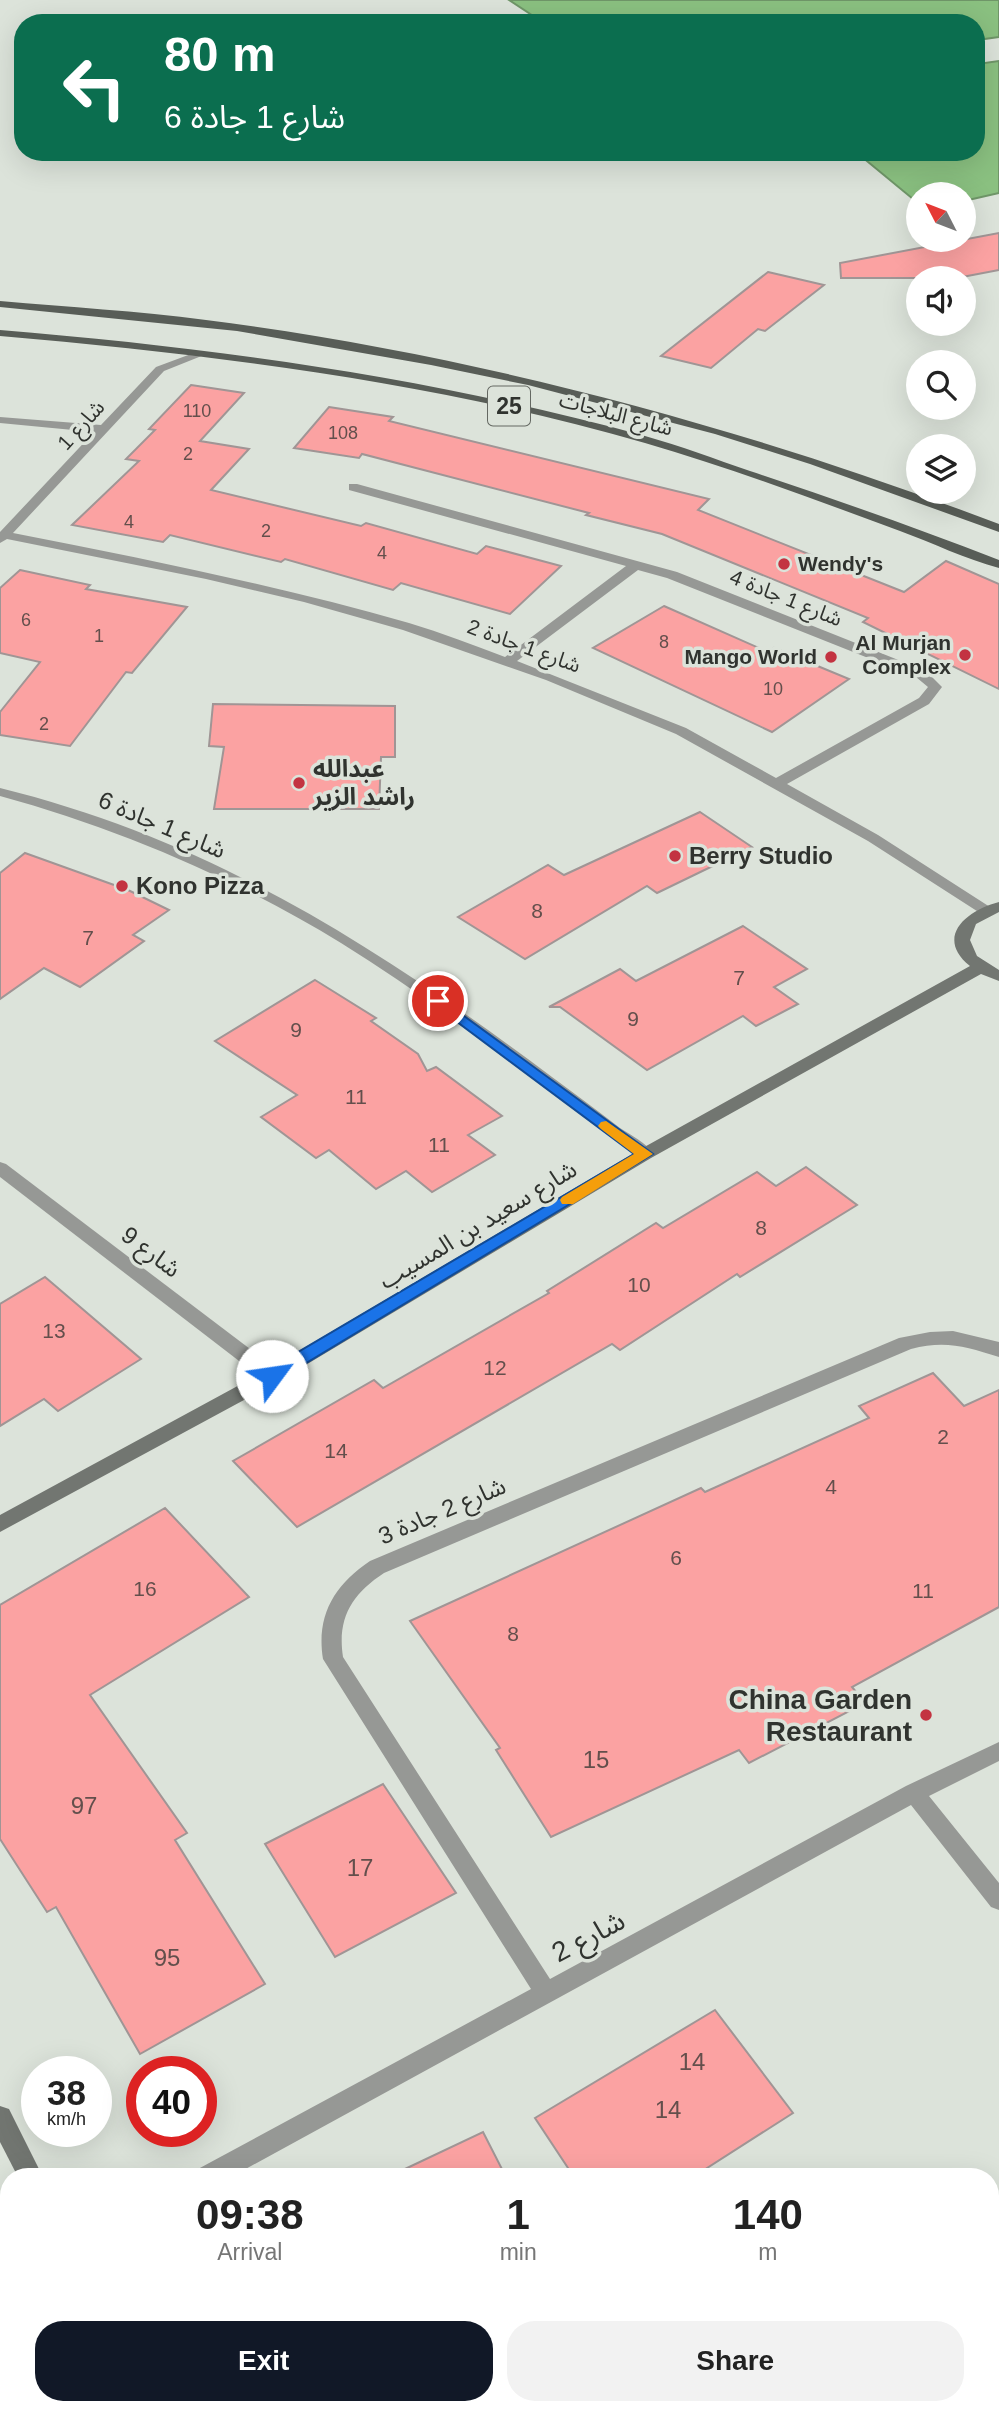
<!DOCTYPE html>
<meta charset="utf-8">
<style>
body{margin:0;font-family:Helvetica,"Noto Sans Arabic",sans-serif;background:#f2f2f2;color:#222;height:100vh;display:flex;flex-direction:column;font-size:26px;white-space:nowrap}
*{box-sizing:border-box;margin:0}
p{font-size:23px;color:#767676}
.icon{flex:none;width:38px;height:38px;fill:none;stroke:currentColor;stroke-width:2;stroke-linecap:round;stroke-linejoin:round}
.map{position:relative;flex:1;overflow:hidden}
.sheet{position:absolute;left:0px;top:2168px;width:999px;height:247px;display:flex;flex-direction:column;background:#fff;border-radius:28px 28px 0 0;box-shadow:0 7px 28px #0002}
.sheet>*{flex:none}
.hud{position:absolute;left:14px;top:14px;width:971px;height:147px;border-radius:28px;box-shadow:0 7px 28px #0002;background:#0b6e4f;color:#fff;overflow:hidden}
.needle{width:46px;rotate:312deg}
.controls{position:absolute;left:906px;top:182px;display:grid;gap:14px}
.controls a{display:grid;place-items:center;width:70px;height:70px;border-radius:50%;background:#fff;box-shadow:0 7px 28px #0002;font-size:35px}
.speed{position:absolute;left:21px;top:2056px;display:flex;gap:14px;font-size:35px;font-weight:700;text-align:center}
.speed>*{display:grid;place-content:center;width:91px;height:91px;border-radius:50%;background:#fff;box-shadow:0 7px 28px #0002;line-height:1}
.speed small{font-size:18px;font-weight:400}
.speed .limit{border:10px solid #d22;background:#fff;color:#111}
.pin{position:absolute;display:grid;place-items:center;width:60px;height:60px;color:#fff;margin:-30px;border:4px solid #fff;border-radius:50%;box-shadow:0 2px 7px #0007}
.me{position:absolute;width:77px;margin:-38px;rotate:59deg;stroke-linejoin:round;filter:drop-shadow(0 0 5px #0008)}
.turn{display:flex;align-items:center;gap:24px;height:147px;padding:0 35px;font-size:32px}
.turn .icon{width:91px;height:91px;stroke-width:2.5}
.turn b{display:block;font-size:49px;line-height:60px}
.eta{display:flex;justify-content:space-evenly;align-items:center;height:119px;text-align:center}
.eta b{font-size:42px;font-weight:700;line-height:49px}
.cta{display:flex;gap:14px;margin-top:auto;padding:14px 35px}
.cta a{flex:1;height:80px;border-radius:28px;background:#111827;color:#fff;font-size:28px;font-weight:700;line-height:80px;text-align:center}
.cta a+a{background:#f2f2f2;color:#222}
.map>svg:first-child{display:block}
.water{fill:#8ac080;stroke:#6f9668;stroke-width:2}
.building{fill:#fba2a2;stroke:#a09595;stroke-width:2}
.lines{fill:none;stroke-linecap:round;stroke-linejoin:round}
.street{fill:#969895;fill-rule:evenodd}
.secondary{fill:#727671;fill-rule:evenodd}
.primary{fill:#585d57;fill-rule:evenodd}
.route{fill:#1a73e8;stroke:#114b97;stroke-width:2}
.slow{fill:#f59e0b}
.poi-dot{fill:#c33341;stroke:#dce3da;stroke-width:2.5}
.labels{text-anchor:middle;stroke-width:7;stroke-linejoin:round;paint-order:stroke}
.far-number-label{font-size:18px;fill:#634f4c}
.far-street-label{font-size:21px;fill:#30332f;stroke:#dce3da}
.far-poi-label{font-size:21px;font-weight:bold;fill:#30332f;stroke:#dce3da;text-anchor:end}
.number-label{font-size:21px;fill:#634f4c}
.shield{fill:#dce3da;stroke:#646862;stroke-width:2}
.shield-label{font-size:23px;font-weight:bold;fill:#30332f}
.poi-label{font-size:24px;font-weight:bold;fill:#30332f;stroke:#dce3da;text-anchor:start}
.street-label{font-size:24px;fill:#30332f;stroke:#dce3da}
.near-number-label{font-size:24px;fill:#634f4c}
.near-poi-label{font-size:28px;font-weight:bold;fill:#30332f;stroke:#dce3da;text-anchor:end}
.near-street-label{font-size:28px;fill:#30332f;stroke:#dce3da}
</style>
<div class="map">
<svg width="999" height="2414" viewBox="0 0 999 2414">
<rect width="100%" height="100%" fill="#dce3da"/>
<g class="water">
<path d="M509 0H999V37L977 40 976 23H544Z"/>
<path d="M999 61V193L964 201V194H919V204L856 152H976L977 64Z"/>
</g>
<g class="building">
<path d="M999 233V270L957 278H841L840 263Z"/>
<path d="M768 272 824 285 765 331 758 329 711 368 661 356Z"/>
<path d="M191 385 244 393 200 441 249 449 211 490 361 526 366 523 477 554 486 546 561 566 510 614 401 583 393 590 285 559 281 562 170 535 163 542 72 525 139 461 126 459 155 430 149 429Z"/>
<path d="M329 407 393 417 389 421 709 499 698 510 904 592 946 561 999 584V689L863 622 868 618 662 534 586 515 589 513 362 454 359 458 294 448Z"/>
<path d="M20 570 90 585 86 589 187 607 132 673 126 672 70 746 0 735V712L40 662 0 653V588Z"/>
<path d="M664 606 768 652 774 648 849 679 772 732 593 648Z"/>
<path d="M213 704 395 706V757H381L379 809H214L224 747 209 746Z"/>
<path d="M700 812 752 847 657 893 647 886 525 959 458 917 548 865 564 875Z"/>
<path d="M25 853 128 890 169 910 133 935 144 941 80 987 44 968 0 999V873Z"/>
<path d="M743 926 807 969 774 987 798 1004 756 1026 743 1016 647 1070 560 1007H549L620 969 636 981Z"/>
<path d="M315 980 376 1018 371 1021 418 1054 427 1071 436 1067 502 1116 468 1135 495 1155 432 1192 406 1171 376 1189 329 1150 316 1158 261 1117 297 1095 215 1041Z"/>
<path d="M806 1167 857 1205 740 1277 737 1274 620 1350 612 1344 297 1527 233 1461 374 1380 383 1388 549 1293 547 1291 656 1223 663 1228 757 1172 776 1186Z"/>
<path d="M45 1277 141 1359 58 1411 44 1399 0 1426V1304Z"/>
<path d="M933 1373 964 1406 999 1390V1607L852 1687 865 1703 749 1763 739 1750 551 1837 496 1750 500 1748 410 1621 701 1488 705 1492 869 1418 859 1406Z"/>
<path d="M165 1508 249 1597 90 1695 187 1833 175 1840 265 1984 140 2054 56 1907 47 1912 0 1839V1605Z"/>
<path d="M383 1784 456 1893 335 1957 265 1844Z"/>
<path d="M715 2010 793 2113 693 2177H574L535 2118Z"/>
<path d="M483 2132 506 2177H388Z"/>
</g>
<g class="lines">
<g class="street">
<path d="M199 351 209 353 164 371 13 533C146 559 279 586 409 623 442 633 473 645 505 657L626 566 349 490V484H357L677 572 926 671 942 687 929 704 787 784 878 835 990 907 993 910 990 913H980L868 841 676 734 546 680 403 630 304 602 206 579 7 539 0 543V532L94 432 0 423V417L101 425 156 367ZM638 570 667 578 916 677 928 687 919 698 776 778 686 728 517 661Z"/>
<path d="M0 788C214 841 378 947 552 1077 575 1094 598 1111 620 1128 631 1135 646 1143 654 1154L645 1160 639 1158C541 1086 445 1007 341 943 234 878 121 829 0 796Z"/>
<path d="M0 1162 6 1164 279 1371 281 1376 279 1381H265L0 1177Z"/>
<path d="M953 1331 999 1342V1357C966 1347 946 1340 911 1349L384 1573C352 1594 337 1618 343 1657L550 1979 906 1786 999 1742V1761L929 1796 999 1883V1910L991 1907 911 1805 231 2177H195L198 2169 531 1989 323 1659C316 1616 334 1585 370 1561L899 1338 930 1332Z"/>
</g>
<g class="secondary">
<path d="M999 902V912L976 924 970 940 977 956 999 970V981L981 974 651 1158 279 1381 0 1532V1515L265 1371 639 1150 970 966C934 937 967 910 999 902Z"/>
<path d="M0 2106 9 2109 43 2177H18L0 2142Z"/>
<path d="M102 2406H128L130 2414H104Z"/>
</g>
<g class="primary">
<path d="M0 301C69 307 137 311 206 320 478 355 743 427 999 524V532L810 464 715 434 528 385 431 365 237 331 0 307Z"/>
<path d="M0 330C218 348 434 378 645 436 681 446 715 459 750 471 834 499 917 528 999 560V568C965 559 933 543 900 531 816 500 731 468 645 443 436 382 217 355 0 336Z"/>
</g>
</g>
<path class="route" d="M438 997 653 1154 278 1380H266L264 1376 266 1371 634 1154 433 1004 431 1001 433 998Z"/>
<path class="slow" d="M606 1121 653 1154 573 1204H562L560 1200 562 1197 634 1154 601 1129 598 1126 601 1122Z"/>
<g class="poi-dot">
<circle cx="784" cy="564" r="7"/>
<circle cx="965" cy="655" r="7"/>
<circle cx="831" cy="657" r="7"/>
<circle cx="299" cy="783" r="7"/>
<circle cx="675" cy="856" r="7"/>
<circle cx="122" cy="886" r="7"/>
<circle cx="926" cy="1715" r="7"/>
</g>
<g class="labels">
<g class="far-number-label">
<text x="197" y="417">110</text>
<text x="343" y="439">108</text>
<text x="188" y="460">2</text>
<text x="129" y="528">4</text>
<text x="266" y="537">2</text>
<text x="382" y="559">4</text>
<text x="26" y="626">6</text>
<text x="99" y="642">1</text>
<text x="664" y="648">8</text>
<text x="773" y="695">10</text>
<text x="44" y="730">2</text>
</g>
<g class="far-street-label">
<text transform="translate(616 414) rotate(15)" y="7">شارع البلاجات</text>
<text transform="translate(81 425) rotate(-48)" y="7">شارع 1</text>
<text transform="translate(786 598) rotate(22)" y="7">شارع 1 جادة 4</text>
<text transform="translate(524 646) rotate(20)" y="7">شارع 1 جادة 2</text>
</g>
<g class="far-poi-label">
<text x="798" y="571" text-anchor="start">Wendy's</text>
<text x="951" y="650">Al Murjan<tspan x="951" dy="24">Complex</tspan></text>
<text x="817" y="664">Mango World</text>
</g>
<g class="number-label">
<text x="537" y="918">8</text>
<text x="88" y="945">7</text>
<text x="739" y="985">7</text>
<text x="633" y="1026">9</text>
<text x="296" y="1037">9</text>
<text x="356" y="1104">11</text>
<text x="439" y="1152">11</text>
<text x="761" y="1235">8</text>
<text x="639" y="1292">10</text>
<text x="54" y="1338">13</text>
<text x="495" y="1375">12</text>
<text x="943" y="1444">2</text>
<text x="336" y="1458">14</text>
<text x="831" y="1494">4</text>
<text x="676" y="1565">6</text>
<text x="145" y="1596">16</text>
<text x="923" y="1598">11</text>
<text x="513" y="1641">8</text>
</g>
<rect class="shield" x="488" y="386.5" width="42" height="39" rx="5"/>
<g class="shield-label">
<text x="509" y="414">25</text>
</g>
<g class="poi-label">
<text x="313" y="777">عبدالله<tspan x="313" dy="28">راشد الزير</tspan></text>
<text x="689" y="864">Berry Studio</text>
<text x="136" y="894">Kono Pizza</text>
</g>
<g class="street-label">
<text transform="translate(162 825) rotate(23)" y="8">شارع 1 جادة 6</text>
<text transform="translate(478 1225) rotate(-31)" y="8">شارع سعيد بن المسيب</text>
<text transform="translate(151 1252) rotate(37)" y="8">شارع 9</text>
<text transform="translate(442 1511) rotate(-23)" y="8">شارع 2 جادة 3</text>
</g>
<g class="near-number-label">
<text x="596" y="1768">15</text>
<text x="84" y="1814">97</text>
<text x="360" y="1876">17</text>
<text x="167" y="1966">95</text>
<text x="692" y="2070">14</text>
<text x="668" y="2118">14</text>
</g>
<g class="near-poi-label">
<text x="912" y="1709">China Garden<tspan x="912" dy="32">Restaurant</tspan></text>
</g>
<g class="near-street-label">
<text transform="translate(588 1936) rotate(-28)" y="10">شارع 2</text>
</g>
</g>
</svg>
<div class="controls">
<a><svg class="needle" viewBox="-14 -14 28 28"><path d="M0-13l5 13h-10z" fill="#e53935"/><path d="M0 13l5-13h-10z" fill="#767676"/></svg></a>
<a><svg class="icon" aria-label="sound" viewBox="0 0 24 24"><path d="M4 9h4l5-4v14l-5-4H4zM17 9q2 3 0 6"/></svg></a>
<a><svg class="icon" aria-label="search" viewBox="0 0 24 24"><circle cx="10" cy="10" r="6"/><path d="M15 15l6 6"/></svg></a>
<a><svg class="icon" aria-label="layers" viewBox="0 0 24 24"><path d="M12 4l9 5-9 5-9-5zM3 14l9 5 9-5"/></svg></a>
</div>
<div class="speed"><div>38<small>km/h</small></div><div class="limit">40</div></div>
<div class="pin" style="left:438px;top:1001px;background:#d93025"><svg class="icon" aria-label="arrive" viewBox="0 0 24 24"><path d="M6 21V4h12l-3 4 3 4H6"/></svg></div>
<svg class="me" style="left:272px;top:1376px" viewBox="-20 -20 40 40"><circle r="19" fill="#fff"/><path d="M0-13L10 11 0 6-10 11z" fill="#1a73e8"/></svg>
<div class="hud">
<div class="turn"><svg class="icon" aria-label="left" viewBox="0 0 24 24"><path d="M17 20v-9H6M10 6l-5 5 5 5"/></svg><div><b>80 m</b>شارع 1 جادة 6</div></div>
</div>
<section class="sheet">
<div class="eta">
<div><b>09:38</b><p>Arrival</p></div>
<div><b>1</b><p>min</p></div>
<div><b>140</b><p>m</p></div>
</div>
<div class="cta"><a>Exit</a><a>Share</a></div>
</section>
</div>
